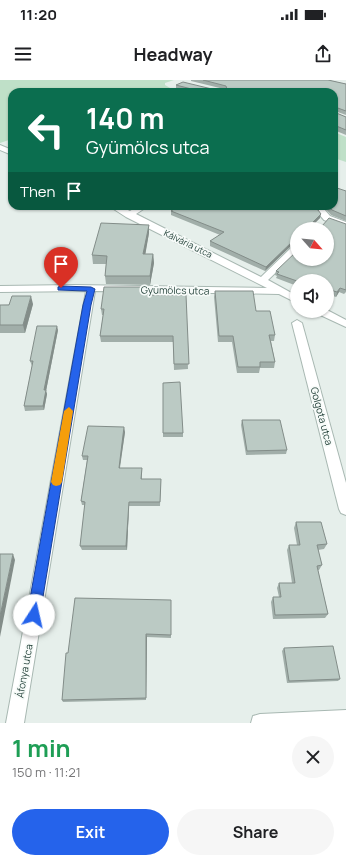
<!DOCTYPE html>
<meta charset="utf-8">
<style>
body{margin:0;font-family:Manrope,sans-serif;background:#f6f6f6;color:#202124;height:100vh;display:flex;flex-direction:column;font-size:15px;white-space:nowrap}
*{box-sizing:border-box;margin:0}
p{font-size:13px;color:#757577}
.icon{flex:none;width:22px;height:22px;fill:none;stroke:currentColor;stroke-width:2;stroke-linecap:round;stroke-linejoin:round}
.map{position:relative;height:643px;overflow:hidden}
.sheet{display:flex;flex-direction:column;background:#fff;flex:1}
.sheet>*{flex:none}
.guide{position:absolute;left:8px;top:8px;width:330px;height:122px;border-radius:12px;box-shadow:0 1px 3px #0004;background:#0b6e4f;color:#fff;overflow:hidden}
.needle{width:26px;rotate:117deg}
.fabs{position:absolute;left:290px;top:142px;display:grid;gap:8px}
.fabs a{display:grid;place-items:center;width:44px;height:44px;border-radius:50%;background:#fff;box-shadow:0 1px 3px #0004;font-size:20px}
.pin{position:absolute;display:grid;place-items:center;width:34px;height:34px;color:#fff;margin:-41px -17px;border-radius:50% 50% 50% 0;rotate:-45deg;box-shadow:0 0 4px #0007}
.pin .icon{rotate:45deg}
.me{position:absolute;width:44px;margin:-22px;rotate:10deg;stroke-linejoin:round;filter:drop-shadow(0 0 3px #0008)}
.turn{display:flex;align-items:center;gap:14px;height:84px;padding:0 12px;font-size:18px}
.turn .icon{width:52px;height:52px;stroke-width:2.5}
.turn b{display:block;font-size:28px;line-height:34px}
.then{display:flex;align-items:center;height:38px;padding:0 12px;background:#0003;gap:8px;font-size:15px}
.round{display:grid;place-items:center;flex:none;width:42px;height:42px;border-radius:21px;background:#f6f6f6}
.head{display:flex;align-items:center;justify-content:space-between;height:68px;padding:0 12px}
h1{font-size:24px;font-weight:700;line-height:30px;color:#1e9e55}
.button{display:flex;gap:8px;margin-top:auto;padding:8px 12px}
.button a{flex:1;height:46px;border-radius:24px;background:#2563eb;color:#fff;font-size:16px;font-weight:700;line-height:46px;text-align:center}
.button a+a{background:#f6f6f6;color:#202124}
.status{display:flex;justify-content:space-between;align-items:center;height:28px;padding:0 20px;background:#fff;direction:ltr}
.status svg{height:11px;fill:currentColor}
header{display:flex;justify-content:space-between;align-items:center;height:52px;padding:0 12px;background:#fff;font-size:18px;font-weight:700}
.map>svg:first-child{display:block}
.green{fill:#bfe0c8}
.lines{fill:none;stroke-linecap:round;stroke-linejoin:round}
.street-casing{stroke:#a8b8b2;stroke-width:2}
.street{fill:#fff;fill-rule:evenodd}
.wall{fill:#a1aea9}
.shaded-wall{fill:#838d89}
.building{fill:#bbcac4;stroke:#838d89}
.route{fill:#2563eb;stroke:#184099}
.slow{fill:#f59e0b}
.labels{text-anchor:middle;stroke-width:3.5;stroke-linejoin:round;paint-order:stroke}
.far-street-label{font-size:9px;fill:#24423a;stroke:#f7fbf9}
.street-label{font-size:10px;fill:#24423a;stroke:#f7fbf9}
</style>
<div class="status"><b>11:20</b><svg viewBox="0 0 49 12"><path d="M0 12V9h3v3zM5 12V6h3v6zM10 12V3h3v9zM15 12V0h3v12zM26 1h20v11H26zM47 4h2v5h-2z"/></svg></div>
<header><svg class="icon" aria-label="menu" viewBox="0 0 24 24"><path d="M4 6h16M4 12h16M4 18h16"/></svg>Headway<svg class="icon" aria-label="share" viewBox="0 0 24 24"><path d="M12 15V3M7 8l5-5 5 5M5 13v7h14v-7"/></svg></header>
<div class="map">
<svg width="346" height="643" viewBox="0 0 346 643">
<rect width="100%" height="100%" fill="#e6efeb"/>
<g class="green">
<path d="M0 0H174L165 3V5L177 12H12V59L0 63Z"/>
<path d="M334 52 346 57V82L334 78Z"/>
</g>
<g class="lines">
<g class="street-casing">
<g id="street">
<path d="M0 65 12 70V75L0 70Z"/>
<path d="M109 126H119L130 131 138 126H148L136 134 261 197 294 165 297 164V172L268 200 297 216V223L279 214 95 211 24 643H6L86 211 0 212V206L74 205 267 208 126 137Z"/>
<path d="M305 126H316L324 129 330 136 346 142V148L324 140 318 133Z"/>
<path d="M327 230 346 240V247L316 233 315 231Z"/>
<path d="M297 240 302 243 346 403V435L341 433 339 429 292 243Z"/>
<path d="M346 630V643H251L253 636 260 634Z"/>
</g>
</g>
<use href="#street" class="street"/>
</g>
<g class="wall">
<path d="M191 0H328L346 4V35L335 31 334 12H187L176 9V5L216 10 224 9 191 1Z"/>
<path d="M334 32 346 37V55L334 50Z"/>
<path d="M346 111V141L331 135 325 128 320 126H334Z"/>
<path d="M171 131 320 138 312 146 346 144V212L344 214 339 212 336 217 327 214V201H297V206L276 198 277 196 275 195 276 191 327 179 297 149 293 164 265 191 210 166V161L220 155 171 135Z"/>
<path d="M149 145V153L145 174H153L154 183 150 205 106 204 105 196 106 184H93L92 175Z"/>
<path d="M215 211 256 231 275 255 274 261H271L275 282 274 288H260L259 293H237L232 262H218L214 217Z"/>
<path d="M149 213V215H186L188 289 174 290 173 262H101L100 256 103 235H102L101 229Z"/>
<path d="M33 224 25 253H0V225Z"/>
<path d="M58 250 46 311 47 314 44 330 25 331 24 326 32 286 30 281Z"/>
<path d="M163 303 183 353V357H163Z"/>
<path d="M242 340 287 370 286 374 246 375 241 345Z"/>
<path d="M125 352 120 388H142V399H161L160 426H129L127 470H82L80 466 85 425H82L81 421 87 380H83L82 376Z"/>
<path d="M296 442 327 464 324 469 318 470 322 485 319 490H318L328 534 325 538 273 539 271 522 273 517H279L277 508 279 503H292L287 470 289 465H297L294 448Z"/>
<path d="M171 520V558L147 557 146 620 63 622 62 620 68 573Z"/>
<path d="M284 568 340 599 338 601 287 603 282 571Z"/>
</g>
<g class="shaded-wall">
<path d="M321 134 320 138 310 148 311 144Z"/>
<path d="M149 145V153L144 182 143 174Z"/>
<path d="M297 159V163L293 164 265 191 266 187 294 160Z"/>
<path d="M153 174 154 183 150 205V196Z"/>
<path d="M340 208 339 212 336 217 337 212Z"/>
<path d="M31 216 33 224 25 253 23 245Z"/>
<path d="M57 246 58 250 46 311 47 314 44 330 43 326 44 310Z"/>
<path d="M124 347 125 352 119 392V388Z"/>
<path d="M129 422V426L127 470 126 466Z"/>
<path d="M13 474 15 480 0 557V536Z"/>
<path d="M146 554 147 557 146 620Z"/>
</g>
<g class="building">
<path d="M203 0H328L346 4V31L335 27H334V12H203L176 5 183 2 216 10 227 9 226 6Z"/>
<path d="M334 32 346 37V50L334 45Z"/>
<path d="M334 107 346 111V136L332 130 328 126H334Z"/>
<path d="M179 126H311L318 130 321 134 311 144V146H322L329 138 346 144V210L340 208 337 212 327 209V201H306L301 199 299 201H297L277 194 279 192 276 191 297 171V179H327V149H297V159L294 160 266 187 210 161 224 152 171 131Z"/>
<path d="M101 143 149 145 143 174H153L150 196H105L107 176 92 175Z"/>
<path d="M104 207H149L148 215H186L189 284H174L173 256H100L104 229H101Z"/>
<path d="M215 211H253L256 231H270L275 255H269L275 282H260V287H238L233 256H219Z"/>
<path d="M12 216H31L23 245H0V225H9Z"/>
<path d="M37 246H57L44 310H46L43 326H24L33 281H30Z"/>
<path d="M180 302 183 353H163V303Z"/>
<path d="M242 340H280L287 370 247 371Z"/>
<path d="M88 346 124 347 119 388H142L141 399H161L160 422H129L126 466H80L85 422 81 421 88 376H82Z"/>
<path d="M296 442H321L327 464 317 465 322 485 317 486 328 534 275 535 273 517H281L279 503H295L289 465H300Z"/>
<path d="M0 474H13L0 536Z"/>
<path d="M75 518 171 520V555L146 554V618L62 620 66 573H68Z"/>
<path d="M333 566 340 599 289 601 284 568Z"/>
</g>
<path class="route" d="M61 206 91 207 95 209 91 225 40 535 38 539 34 541 29 539 27 535 83 225 87 211 58 210V207Z"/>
<path class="slow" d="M69 327 73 331 62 402 60 405 56 406 53 405 51 402 64 331Z"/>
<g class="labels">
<g class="far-street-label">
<text transform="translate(188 164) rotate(26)" y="3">Kálvária utca</text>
</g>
<g class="street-label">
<text transform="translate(175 210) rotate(1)" y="4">Gyümölcs utca</text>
<text transform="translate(322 336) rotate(75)" y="4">Golgota utca</text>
<text transform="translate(24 591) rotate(-80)" y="4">Áfonya utca</text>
</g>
</g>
</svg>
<div class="fabs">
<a><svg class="needle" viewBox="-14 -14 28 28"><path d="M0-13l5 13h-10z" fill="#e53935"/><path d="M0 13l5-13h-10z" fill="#757577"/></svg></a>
<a><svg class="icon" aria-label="sound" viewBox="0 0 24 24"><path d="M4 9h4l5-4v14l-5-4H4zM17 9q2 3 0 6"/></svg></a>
</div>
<div class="pin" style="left:61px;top:208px;background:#d93025"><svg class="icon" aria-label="arrive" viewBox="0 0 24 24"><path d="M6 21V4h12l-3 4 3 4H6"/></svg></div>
<svg class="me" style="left:34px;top:535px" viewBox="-20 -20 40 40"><circle r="19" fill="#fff"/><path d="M0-13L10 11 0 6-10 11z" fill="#2563eb"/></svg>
<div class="guide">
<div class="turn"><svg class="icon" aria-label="left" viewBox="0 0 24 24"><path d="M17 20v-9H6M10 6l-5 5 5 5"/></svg><div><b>140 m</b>Gyümölcs utca</div></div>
<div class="then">Then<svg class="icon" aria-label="arrive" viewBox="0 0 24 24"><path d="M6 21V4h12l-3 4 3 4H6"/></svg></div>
</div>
</div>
<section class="sheet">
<div class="head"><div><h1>1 min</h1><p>150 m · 11:21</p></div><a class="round"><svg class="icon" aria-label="close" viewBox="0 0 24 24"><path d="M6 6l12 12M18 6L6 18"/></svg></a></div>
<div class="button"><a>Exit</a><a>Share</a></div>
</section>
